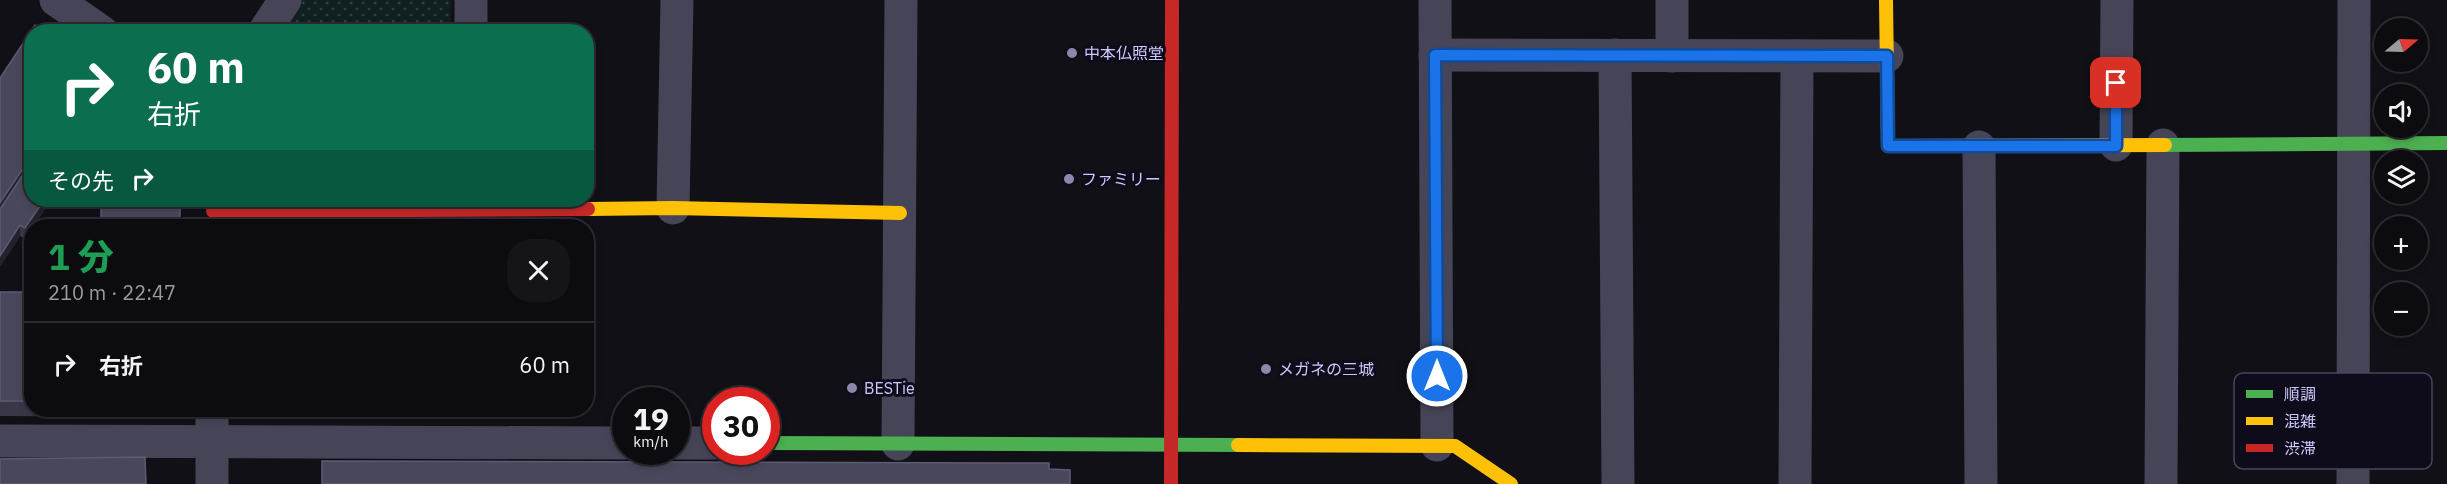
<!DOCTYPE html>
<html lang="ja">
<meta charset="utf-8">
<style>
body{margin:0;font-family:"IBM Plex Sans","Noto Sans JP",sans-serif;background:#151519;color:#f1f3f6;height:100vh;display:flex;flex-direction:column;font-size:22px;white-space:nowrap}
*{box-sizing:border-box;margin:0}
p{font-size:20px;color:#9a9b9f}
.icon{flex:none;width:33px;height:33px;fill:none;stroke:currentColor;stroke-width:2;stroke-linecap:round;stroke-linejoin:round}
.map{position:relative;flex:1;overflow:hidden}
.sheet{position:absolute;left:24px;top:219px;width:570px;height:198px;display:flex;flex-direction:column;background:#0c0c10;border-radius:24px;box-shadow:0 3px 9px #0003,0 0 0 2px #2c2c30}
.sheet>*{flex:none}
.top-card{position:absolute;left:24px;top:24px;width:570px;height:183px;border-radius:24px;box-shadow:0 3px 9px #0003,0 0 0 2px #2c2c30;background:#0b6e4f;color:#fff;overflow:hidden}
.needle{width:39px;rotate:71deg}
.tools{position:absolute;left:2374px;top:18px;display:grid;gap:12px}
.tools a{display:grid;place-items:center;width:54px;height:54px;border-radius:50%;background:#0c0c10;box-shadow:0 3px 9px #0003,0 0 0 2px #2c2c30;font-size:30px}
.speed{position:absolute;left:612px;top:387px;display:flex;gap:12px;font-size:30px;font-weight:700;text-align:center}
.speed>*{display:grid;place-content:center;width:78px;height:78px;border-radius:50%;background:#0c0c10;box-shadow:0 3px 9px #0003,0 0 0 2px #2c2c30;line-height:1}
.speed small{font-size:15px;font-weight:400}
.speed .limit{border:9px solid #d22;background:#fff;color:#111}
.pin{position:absolute;display:grid;place-items:center;width:51px;height:51px;color:#fff;margin:-26px;border-radius:12px;box-shadow:0 3px 9px #0006}
.me{position:absolute;width:66px;margin:-33px;rotate:0deg;stroke-linejoin:round;filter:drop-shadow(0 0 4px #0008)}
.turn{display:flex;align-items:center;gap:21px;height:126px;padding:0 24px;font-size:27px}
.turn .icon{width:78px;height:78px;stroke-width:2.5}
.turn b{display:block;font-size:42px;line-height:51px}
.then{display:flex;align-items:center;height:57px;padding:0 24px;background:#0003;gap:12px;font-size:22px}
.round{display:grid;place-items:center;flex:none;width:63px;height:63px;border-radius:24px;background:#151519}
.overview{display:flex;align-items:center;justify-content:space-between;height:102px;padding:0 24px}
h1{font-size:36px;font-weight:800;line-height:45px;color:#1e9e55}
ul{padding:0;list-style:none}
li{display:flex;align-items:center;gap:18px;height:84px;padding:0 24px;border-top:2px solid #2c2c30}
li div{flex:1}
li b{display:block;font-size:22px}
li em{font-style:normal}
.map>svg:first-child{display:block}
.park{fill:url(#park-dots)}
.lines{fill:none;stroke-linecap:round;stroke-linejoin:round}
.street{stroke:#454557;stroke-width:33}
.fast{stroke:#4caf50;stroke-width:14}
.slow{stroke:#ffc107;stroke-width:14}
.jam{stroke:#c62828;stroke-width:14}
.wall{fill:#393748}
.shaded-wall{fill:#22212c}
.building{fill:#49475b;stroke:#5d5b74;stroke-width:1.5}
.route-casing{stroke:#114b97;stroke-width:15}
.route{stroke:#1a73e8;stroke-width:10}
.poi-dot{fill:#8a88ab;stroke:#0e0c1a;stroke-width:2}
.labels{text-anchor:middle;stroke-width:6;stroke-linejoin:round;paint-order:stroke}
.poi-label{font-size:16px;fill:#ccc9fb;stroke:#0e0c1a;text-anchor:start}
.key{fill:#0e0c1a;stroke:#47455e;stroke-width:1.5}
.key-label{font-size:16px;fill:#ccc9fb}
</style>
<div class="map">
<svg width="2447" height="484" viewBox="0 0 2447 484">
<defs>
<pattern id="park-dots" width="8" height="8" patternUnits="userSpaceOnUse" patternTransform="scale(1.5)"><rect width="8" height="8" fill="#102020"/><path d="M2 2h.1M6 6h.1" fill="none" stroke="#323f41" stroke-width="1.8" stroke-linecap="round"/></pattern>
</defs>
<rect width="100%" height="100%" fill="#101016"/>
<path class="park" d="M300 0H451V31L279 32Z"/>
<g class="lines">
<g class="street">
<path d="M56 0 102 32"/>
<path d="M471 0V32"/>
<path d="M1435 0 1437 445"/>
<path d="M1672 0V56"/>
<path d="M264 32 285 0"/>
<path d="M1435 55 1887 56"/>
<path d="M1615 55 1618 484"/>
<path d="M2116 145 2117 0"/>
<path d="M1979 147 1981 484"/>
<path d="M673 208 677 0"/>
<path d="M0 441 626 443"/>
<path d="M676 443H716"/>
<path d="M898 444 901 0"/>
<path d="M212 484V410"/>
<path d="M1795 484 1797 56"/>
<path d="M2161 484 2163 145"/>
<path d="M2353 484 2354 0"/>
</g>
<g class="fast">
<path d="M2165 145 2447 143"/>
<path d="M766 443 1238 445"/>
</g>
<g class="slow">
<path d="M1886 0 1888 146 2165 145"/>
<path d="M588 209 673 208 900 213"/>
<path d="M1238 445 1455 446 1511 484"/>
</g>
<g class="jam">
<path d="M213 211 588 209"/>
<path d="M1171 484 1172 0"/>
</g>
</g>
<g class="wall">
<path d="M32 200 45 209 25 239 20 236 0 267Z"/>
<path d="M0 292H32V410H158V417L0 416Z"/>
</g>
<g class="shaded-wall">
<path d="M32 155V168L0 216V203Z"/>
<path d="M45 200V209L33 226H32V229L25 239V228Z"/>
<path d="M20 225V236L0 267V256Z"/>
</g>
<g class="building">
<path d="M35 25 45 32H32V155L0 203V78Z"/>
<path d="M32 161V200H44L25 228 20 225 0 256V209Z"/>
<rect x="101" y="200" width="79" height="26"/>
<rect x="0" y="292" width="32" height="109"/>
<path d="M145 457 146 484H0V459Z"/>
<path d="M322 461 1049 463V469L1070 470V484H322Z"/>
</g>
<g class="lines">
<g class="route-casing">
<path id="route" d="M1437 376 1435 55 1887 56 1888 146H2116V83"/>
</g>
<use href="#route" class="route"/>
</g>
<g class="poi-dot">
<circle cx="1072" cy="53" r="6"/>
<circle cx="1069" cy="179" r="6"/>
<circle cx="1266" cy="369" r="6"/>
<circle cx="852" cy="388" r="6"/>
</g>
<g class="labels">
<g class="poi-label">
<text x="1084" y="59">中本仏照堂</text>
<text x="1081" y="185">ファミリー</text>
<text x="1278" y="375">メガネの三城</text>
<text x="864" y="394">BESTie</text>
</g>
</g>
<rect x="2234" y="373" width="198" height="96" rx="9" class="key"/>
<rect x="2246" y="390" width="27" height="8" fill="#4caf50"/>
<rect x="2246" y="417" width="27" height="8" fill="#ffc107"/>
<rect x="2246" y="444" width="27" height="8" fill="#c62828"/>
<g class="key-label">
<text x="2284" y="400">順調</text>
<text x="2284" y="427">混雑</text>
<text x="2284" y="454">渋滞</text>
</g>
</svg>
<div class="tools">
<a><svg class="needle" viewBox="-14 -14 28 28"><path d="M0-13l5 13h-10z" fill="#e53935"/><path d="M0 13l5-13h-10z" fill="#9a9b9f"/></svg></a>
<a><svg class="icon" aria-label="sound" viewBox="0 0 24 24"><path d="M4 9h4l5-4v14l-5-4H4zM17 9q2 3 0 6"/></svg></a>
<a><svg class="icon" aria-label="layers" viewBox="0 0 24 24"><path d="M12 4l9 5-9 5-9-5zM3 14l9 5 9-5"/></svg></a>
<a>+</a>
<a>−</a>
</div>
<div class="speed"><div>19<small>km/h</small></div><div class="limit">30</div></div>
<div class="pin" style="left:2116px;top:83px;background:#d93025"><svg class="icon" aria-label="arrive" viewBox="0 0 24 24"><path d="M6 21V4h12l-3 4 3 4H6"/></svg></div>
<svg class="me" style="left:1437px;top:376px" viewBox="-20 -20 40 40"><circle r="17" fill="#1a73e8" stroke="#fff" stroke-width="3"/><path d="M0-11L8 9 0 5-8 9z" fill="#fff"/></svg>
<div class="top-card">
<div class="turn"><svg class="icon" aria-label="right" viewBox="0 0 24 24"><path d="M7 20v-9h11M14 6l5 5-5 5"/></svg><div><b>60 m</b>右折</div></div>
<div class="then">その先<svg class="icon" aria-label="right" viewBox="0 0 24 24"><path d="M7 20v-9h11M14 6l5 5-5 5"/></svg></div>
</div>
<section class="sheet">
<div class="overview"><div><h1>1 分</h1><p>210 m · 22:47</p></div><a class="round"><svg class="icon" aria-label="close" viewBox="0 0 24 24"><path d="M6 6l12 12M18 6L6 18"/></svg></a></div>
<ul>
<li><svg class="icon" aria-label="right" viewBox="0 0 24 24"><path d="M7 20v-9h11M14 6l5 5-5 5"/></svg><div><b>右折</b></div><em>60 m</em></li>
</ul>
</section>
</div>
